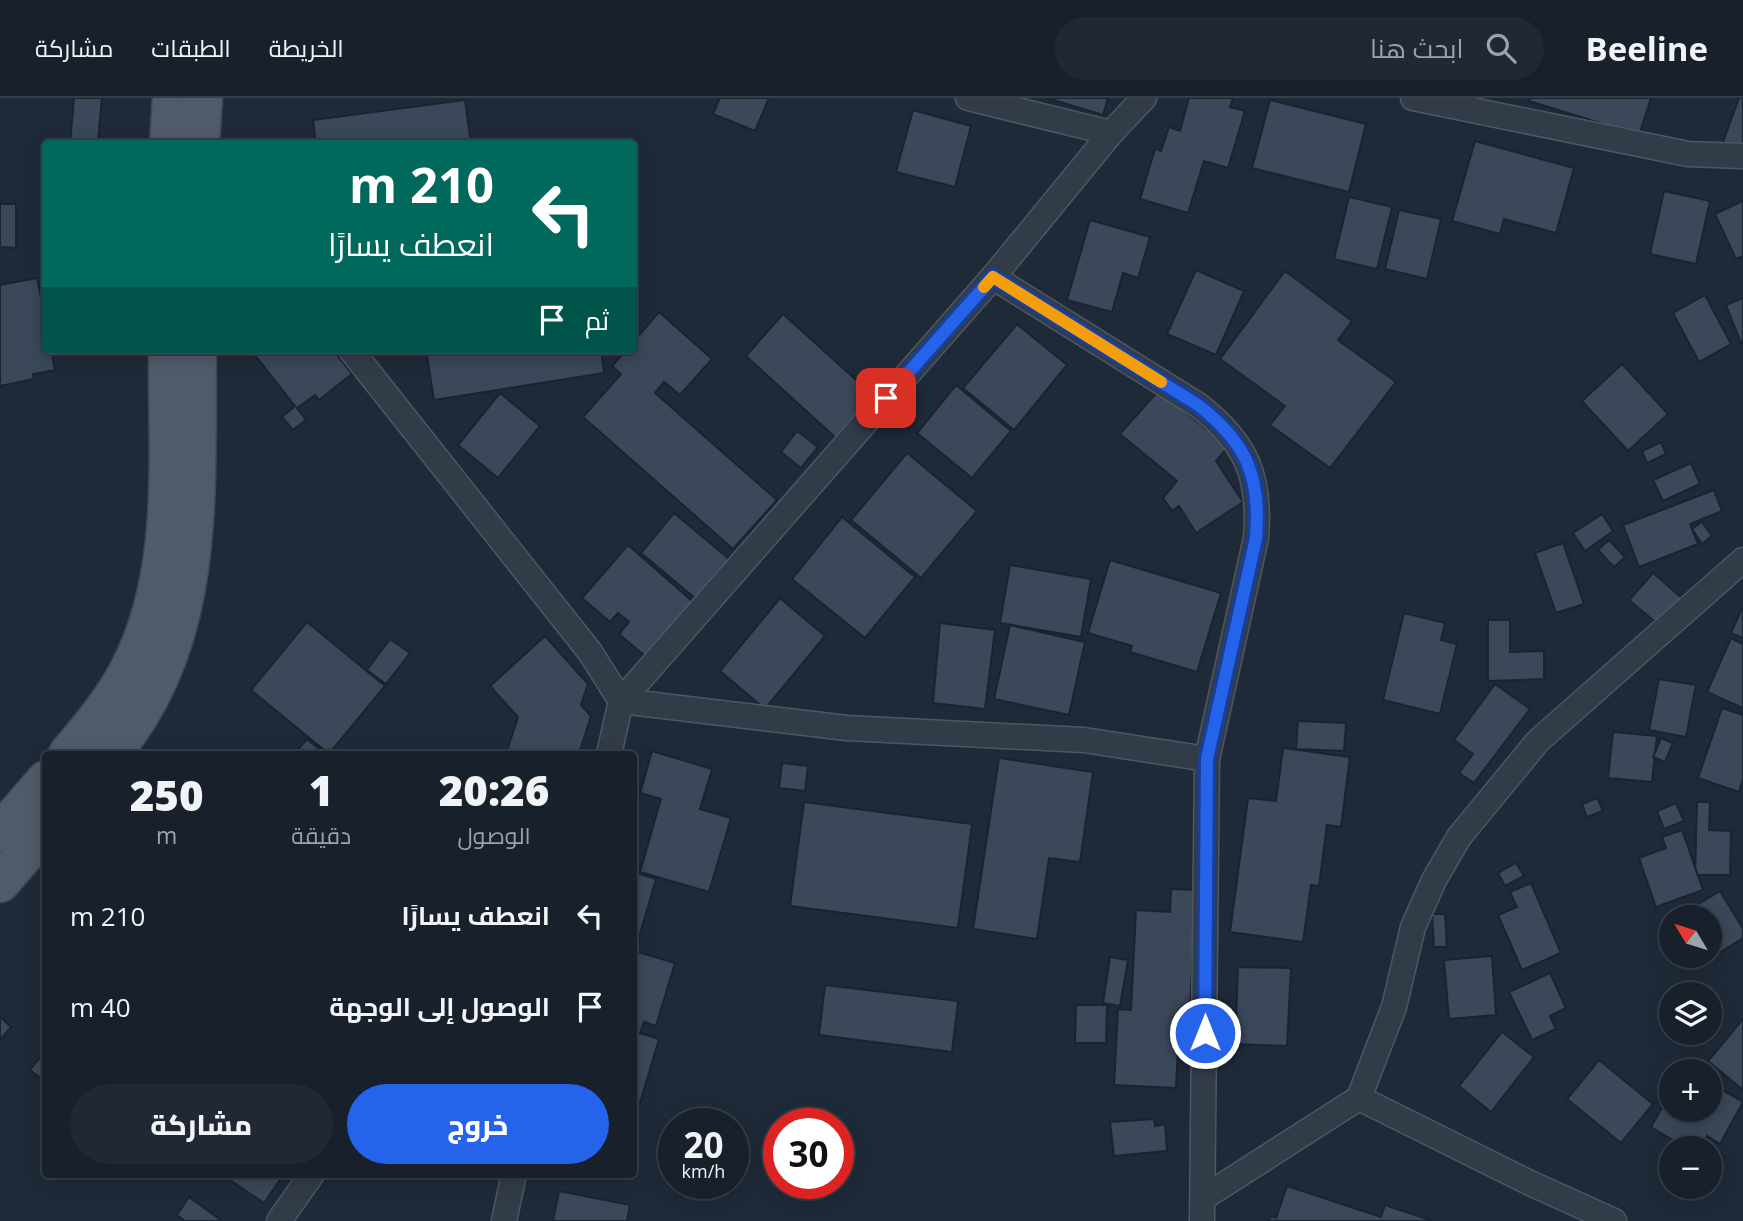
<!DOCTYPE html>
<html lang="ar">
<meta charset="utf-8">
<style>
body{margin:0;font-family:"Open Sans",Cairo,sans-serif;background:#202833;color:#f1f3f6;direction:rtl;height:100vh;display:flex;flex-direction:column;font-size:26px;white-space:nowrap}
*{box-sizing:border-box;margin:0}
p{font-size:23px;color:#9ea3a9}
.icon{flex:none;width:38px;height:38px;fill:none;stroke:currentColor;stroke-width:2;stroke-linecap:round;stroke-linejoin:round}
.map{position:relative;flex:1;overflow:hidden;direction:ltr}
.details{position:absolute;left:42px;top:653px;width:595px;height:427px;display:flex;flex-direction:column;background:#17202b;border-radius:7px;box-shadow:0 4px 18px #0003,0 0 0 2px #363e47;direction:rtl}
.details>*{flex:none}
.banner{position:absolute;left:42px;top:42px;width:595px;height:214px;border-radius:7px;box-shadow:0 4px 18px #0003,0 0 0 2px #363e47;direction:rtl;background:#00695c;color:#fff;overflow:hidden}
.needle{width:46px;rotate:308deg}
.controls{position:absolute;left:1659px;top:807px;display:grid;gap:14px}
.controls a{display:grid;place-items:center;width:63px;height:63px;border-radius:50%;background:#17202b;box-shadow:0 4px 18px #0003,0 0 0 2px #363e47;font-size:35px}
.speed{position:absolute;left:658px;top:1010px;display:flex;gap:14px;font-size:35px;font-weight:700;text-align:center}
.speed>*{display:grid;place-content:center;width:91px;height:91px;border-radius:50%;background:#17202b;box-shadow:0 4px 18px #0003,0 0 0 2px #363e47;line-height:1}
.speed small{font-size:18px;font-weight:400}
.speed .limit{border:10px solid #d22;background:#fff;color:#111}
.pin{position:absolute;display:grid;place-items:center;width:60px;height:60px;color:#fff;margin:-30px;border-radius:14px;box-shadow:0 4px 10px #0006}
.me{position:absolute;width:77px;margin:-38px;rotate:0deg;stroke-linejoin:round;filter:drop-shadow(0 0 5px #0008)}
.turn{display:flex;align-items:center;gap:24px;height:147px;padding:0 28px;font-size:32px}
.turn .icon{width:91px;height:91px;stroke-width:2.5}
.turn b{display:block;font-size:49px;line-height:60px}
.then{display:flex;align-items:center;height:66px;padding:0 28px;background:#0003;gap:14px;font-size:26px}
.eta{display:flex;justify-content:space-evenly;align-items:center;height:119px;text-align:center}
.eta b{font-size:42px;font-weight:800;line-height:49px}
.button{display:flex;gap:14px;margin-top:auto;padding:14px 28px}
.button a{flex:1;height:80px;border-radius:42px;background:#2563eb;color:#fff;font-size:28px;font-weight:800;line-height:80px;text-align:center}
.button a+a{background:#202833;color:#f1f3f6}
ul{padding:0;list-style:none}
li{display:flex;align-items:center;gap:21px;height:91px;padding:0 28px}
li div{flex:1}
li b{display:block;font-size:26px}
li em{font-style:normal}
header{display:flex;align-items:center;gap:42px;box-sizing:border-box;height:98px;padding:0 35px;background:#17202b;border-bottom:2px solid #363e47}
header strong{font-size:33px}
nav{display:flex;gap:38px;margin-inline-start:auto;font-size:24px}
.search{width:490px;height:63px;background:#202833;display:flex;align-items:center;gap:18px;box-sizing:border-box;padding:0 24px;border-radius:38px;color:#9ea3a9;font-size:26px}
.map>svg:first-child{display:block}
.building{fill:#3a4859;stroke:#1a2330;stroke-width:2}
.lines{fill:none;stroke-linecap:round;stroke-linejoin:round}
.minor-casing{stroke:#4d5764;stroke-width:27}
.primary-casing{stroke:#3c4553;stroke-width:41}
.minor{stroke:#323c49;stroke-width:24}
.primary{stroke:#505b6a;stroke-width:38}
.route-casing{stroke:#184099;stroke-width:18}
.route{stroke:#2563eb;stroke-width:12}
.slow{stroke:#f59e0b;stroke-width:12}
</style>
<header>
<strong>Beeline</strong>
<div class="search"><svg class="icon" aria-label="search" viewBox="0 0 24 24"><circle cx="10" cy="10" r="6"/><path d="M15 15l6 6"/></svg>ابحث هنا</div>
<nav><a>الخريطة</a><a>الطبقات</a><a>مشاركة</a></nav>
</header>
<div class="map">
<svg width="1743" height="1123" viewBox="0 0 1743 1123">
<rect width="100%" height="100%" fill="#1f2a39"/>
<g class="building">
<path d="M74 0H102L98 43 125 46H70Z"/>
<path d="M720 0H769L755 33 713 16Z"/>
<path d="M1047 0H1108L1103 17Z"/>
<path d="M1189 0H1233L1230 9 1245 13 1228 70 1204 63 1188 115 1140 101 1155 51 1161 53 1169 29 1180 33Z"/>
<path d="M1530 0H1651L1639 37 1529 3Z"/>
<path d="M1739 0H1743V51L1723 44Z"/>
<path d="M465 2 471 46H316L313 22Z"/>
<path d="M1270 2 1366 26 1349 94 1252 70Z"/>
<path d="M913 12 971 28 955 89 896 74Z"/>
<path d="M1475 43 1574 70 1556 135 1504 121 1500 136 1452 123Z"/>
<path d="M1664 93 1710 103 1696 166 1650 156Z"/>
<path d="M1349 99 1392 109 1377 171 1334 161Z"/>
<path d="M1743 103V158L1736 161 1715 116Z"/>
<path d="M0 106H16V150L0 149Z"/>
<path d="M1399 112 1441 121 1427 181 1385 171Z"/>
<path d="M1090 122 1150 139 1138 180 1123 175 1112 214 1067 202Z"/>
<path d="M1196 172 1244 193 1216 257 1167 236Z"/>
<path d="M1285 173 1352 223 1338 242 1396 284 1330 370 1270 327 1285 308 1220 261Z"/>
<path d="M37 180 46 223V252H51L55 272 33 276 34 281 0 288V187Z"/>
<path d="M1705 197 1731 246 1699 264 1673 215Z"/>
<path d="M1743 200V244L1741 245 1726 207Z"/>
<path d="M659 214 712 261 680 297 664 284 655 295 777 402 733 451 583 319 621 276 612 268 626 252H634V243Z"/>
<path d="M783 216 875 299 837 341 746 258Z"/>
<path d="M1017 226 1067 267 1014 332 963 290Z"/>
<path d="M251 252H333L352 276 319 302 315 297 297 310 306 322 293 332 282 319 295 308Z"/>
<path d="M426 252H601L604 275 434 302Z"/>
<path d="M1622 266 1668 316 1628 353 1582 303Z"/>
<path d="M956 287 1011 333 972 380 917 335Z"/>
<path d="M1159 292 1228 349 1216 363 1243 404 1196 435 1179 408 1172 413 1163 400 1177 383 1120 336Z"/>
<path d="M500 295 540 328 498 380 458 347Z"/>
<path d="M797 333 818 349 801 370 781 354Z"/>
<path d="M1661 344 1666 356 1647 365 1642 353Z"/>
<path d="M907 355 977 413 921 480 851 422Z"/>
<path d="M1691 365 1700 386 1663 403 1653 382Z"/>
<path d="M1714 392 1722 413 1690 426 1698 446 1639 469 1623 427Z"/>
<path d="M674 415 735 466 702 506 641 455Z"/>
<path d="M1602 416 1613 433 1585 453 1573 435Z"/>
<path d="M842 419 915 479 865 540 792 481Z"/>
<path d="M1702 424 1712 438 1702 446 1692 431Z"/>
<path d="M1609 442 1625 459 1614 469 1598 452Z"/>
<path d="M1563 445 1584 506 1556 515 1535 455Z"/>
<path d="M628 447 693 504 646 559 619 536 629 524 618 515 610 524 582 500Z"/>
<path d="M1110 462 1221 495 1197 574 1130 554 1132 548 1088 535Z"/>
<path d="M1010 467 1091 481 1081 539 1000 525Z"/>
<path d="M1653 475 1689 506 1666 533 1629 502Z"/>
<path d="M780 500 825 538 765 611 720 573Z"/>
<path d="M1743 508V540L1731 535Z"/>
<path d="M1404 515 1445 525 1441 542 1457 546 1440 616 1383 602Z"/>
<path d="M1488 522H1510V554L1544 553V581L1488 583Z"/>
<path d="M307 524 385 588 329 656 251 592Z"/>
<path d="M940 525 995 532 985 611 933 605Z"/>
<path d="M1010 527 1085 544 1069 617 994 601Z"/>
<path d="M545 538 588 586 581 607 591 618 579 656H506L518 619 490 588Z"/>
<path d="M1731 540 1743 546V610L1707 594Z"/>
<path d="M390 541 410 555 386 586 367 572Z"/>
<path d="M1659 581 1696 587 1686 639 1649 632Z"/>
<path d="M1495 586 1530 611 1474 685 1459 675 1473 656 1454 642Z"/>
<path d="M1722 610 1743 617V682L1739 694 1698 680Z"/>
<path d="M1298 623 1346 625 1344 653 1296 651Z"/>
<path d="M1613 634 1657 638 1652 684 1608 680Z"/>
<path d="M1661 640 1673 645 1665 664 1653 659Z"/>
<path d="M307 641 325 656H294Z"/>
<path d="M1283 650 1350 659 1341 729 1327 727 1319 788 1311 787 1303 844 1230 834 1248 700 1276 703Z"/>
<path d="M652 653 712 671 700 711 731 720 709 794 640 774 661 701 640 695Z"/>
<path d="M999 660 1093 674 1080 764 1049 760 1037 841 973 831Z"/>
<path d="M782 665 808 668 805 693 779 690Z"/>
<path d="M1597 700 1603 713 1587 719 1582 706Z"/>
<path d="M804 704 972 726 958 830 790 808Z"/>
<path d="M1697 704H1710L1709 732 1731 733 1730 777H1695Z"/>
<path d="M1676 705 1684 723 1664 731 1657 713Z"/>
<path d="M1682 732 1703 792 1656 809 1639 760 1666 750 1662 739Z"/>
<path d="M1516 765 1524 778 1505 788 1498 775Z"/>
<path d="M637 775 656 781 635 853 675 865 656 928 644 924 640 935 659 941 640 1005 634 1003V788Z"/>
<path d="M1531 785 1561 855 1522 872 1498 817 1517 809 1510 794Z"/>
<path d="M1171 791 1196 792 1190 911H1180L1176 990 1114 987 1118 911 1131 912 1136 812 1170 814Z"/>
<path d="M1720 793 1743 831V840L1711 860 1710 819H1686L1684 815Z"/>
<path d="M1677 812 1682 819H1671V836L1662 821Z"/>
<path d="M1432 816H1445L1447 849H1434Z"/>
<path d="M1492 858 1496 917 1449 921 1444 862Z"/>
<path d="M1684 858H1705L1706 860 1691 869Z"/>
<path d="M1110 859 1128 862 1120 908 1103 905Z"/>
<path d="M1238 869 1291 870 1287 948 1235 946Z"/>
<path d="M1550 875 1566 910 1550 918 1556 931 1532 942 1509 894Z"/>
<path d="M825 887 958 903 952 954 819 937Z"/>
<path d="M1076 907H1107L1106 945H1075Z"/>
<path d="M0 919 11 929 0 942Z"/>
<path d="M1743 921V992L1708 963Z"/>
<path d="M1502 934 1534 959 1491 1014 1459 988Z"/>
<path d="M45 953H46V984L30 972Z"/>
<path d="M1599 962 1653 1006 1621 1045 1567 1001Z"/>
<path d="M1710 985 1743 1004 1720 1046 1707 1038 1700 1050H1686L1651 1029 1671 994V1012H1710Z"/>
<path d="M1154 1021 1155 1028 1165 1026 1167 1053 1114 1058 1110 1024Z"/>
<path d="M221 1076H284L264 1105Z"/>
<path d="M1287 1088 1381 1119 1385 1107 1433 1123H1269L1271 1118 1276 1120Z"/>
<path d="M559 1093 630 1107 627 1123H553Z"/>
<path d="M189 1099 222 1123H185L177 1117Z"/>
</g>
<g class="lines">
<g class="minor-casing">
<g id="minor">
<path d="M968 0 1111 35"/>
<path d="M1413 0 1688 56 1743 58"/>
<path d="M993 179 1198 307C1247 345 1261 379 1256 440L1207 661 1202 1123"/>
<path d="M351 252 590 554 621 603"/>
<path d="M621 603 847 630 1084 642 1207 661"/>
<path d="M609 656 621 603 993 179 1111 35 1144 0"/>
<path d="M1359 1000 1530 1085 1614 1123"/>
<path d="M1203 1100 1359 1000 1394 909 1413 829 1434 782 1459 739 1538 643 1743 462"/>
<path d="M279 1123 312 1076"/>
<path d="M504 1123 514 1076"/>
</g>
</g>
<g class="primary-casing">
<g id="primary">
<path d="M169 46 172 0"/>
<path d="M200 46 203 0"/>
<path d="M68 656C90 630 112 604 128 574 180 475 167 360 168 252"/>
<path d="M111 656C209 543 195 391 197 252"/>
<path d="M0 735 46 682"/>
<path d="M0 785 46 732"/>
</g>
</g>
<use href="#minor" class="minor"/>
<use href="#primary" class="primary"/>
</g>
<g class="lines">
<g class="route-casing">
<path id="route" d="M886 300 993 179 1198 307C1247 345 1261 379 1256 440L1207 661 1205 935"/>
</g>
<use href="#route" class="route"/>
<path class="slow" d="M984 189 993 179 1161 284"/>
</g>
</svg>
<div class="controls">
<a><svg class="needle" viewBox="-14 -14 28 28"><path d="M0-13l5 13h-10z" fill="#e53935"/><path d="M0 13l5-13h-10z" fill="#9ea3a9"/></svg></a>
<a><svg class="icon" aria-label="layers" viewBox="0 0 24 24"><path d="M12 4l9 5-9 5-9-5zM3 14l9 5 9-5"/></svg></a>
<a>+</a>
<a>−</a>
</div>
<div class="speed"><div>20<small>km/h</small></div><div class="limit">30</div></div>
<div class="pin" style="left:886px;top:300px;background:#d93025"><svg class="icon" aria-label="arrive" viewBox="0 0 24 24"><path d="M6 21V4h12l-3 4 3 4H6"/></svg></div>
<svg class="me" style="left:1205px;top:935px" viewBox="-20 -20 40 40"><circle r="17" fill="#2563eb" stroke="#fff" stroke-width="3"/><path d="M0-11L8 9 0 5-8 9z" fill="#fff"/></svg>
<div class="banner">
<div class="turn"><svg class="icon" aria-label="left" viewBox="0 0 24 24"><path d="M17 20v-9H6M10 6l-5 5 5 5"/></svg><div><b>210 m</b>انعطف يسارًا</div></div>
<div class="then">ثم<svg class="icon" aria-label="arrive" viewBox="0 0 24 24"><path d="M6 21V4h12l-3 4 3 4H6"/></svg></div>
</div>
<section class="details">
<div class="eta">
<div><b>20:26</b><p>الوصول</p></div>
<div><b>1</b><p>دقيقة</p></div>
<div><b>250</b><p>m</p></div>
</div>
<ul>
<li><svg class="icon" aria-label="left" viewBox="0 0 24 24"><path d="M17 20v-9H6M10 6l-5 5 5 5"/></svg><div><b>انعطف يسارًا</b></div><em>210 m</em></li>
<li><svg class="icon" aria-label="arrive" viewBox="0 0 24 24"><path d="M6 21V4h12l-3 4 3 4H6"/></svg><div><b>الوصول إلى الوجهة</b></div><em>40 m</em></li>
</ul>
<div class="button"><a>خروج</a><a>مشاركة</a></div>
</section>
</div>
